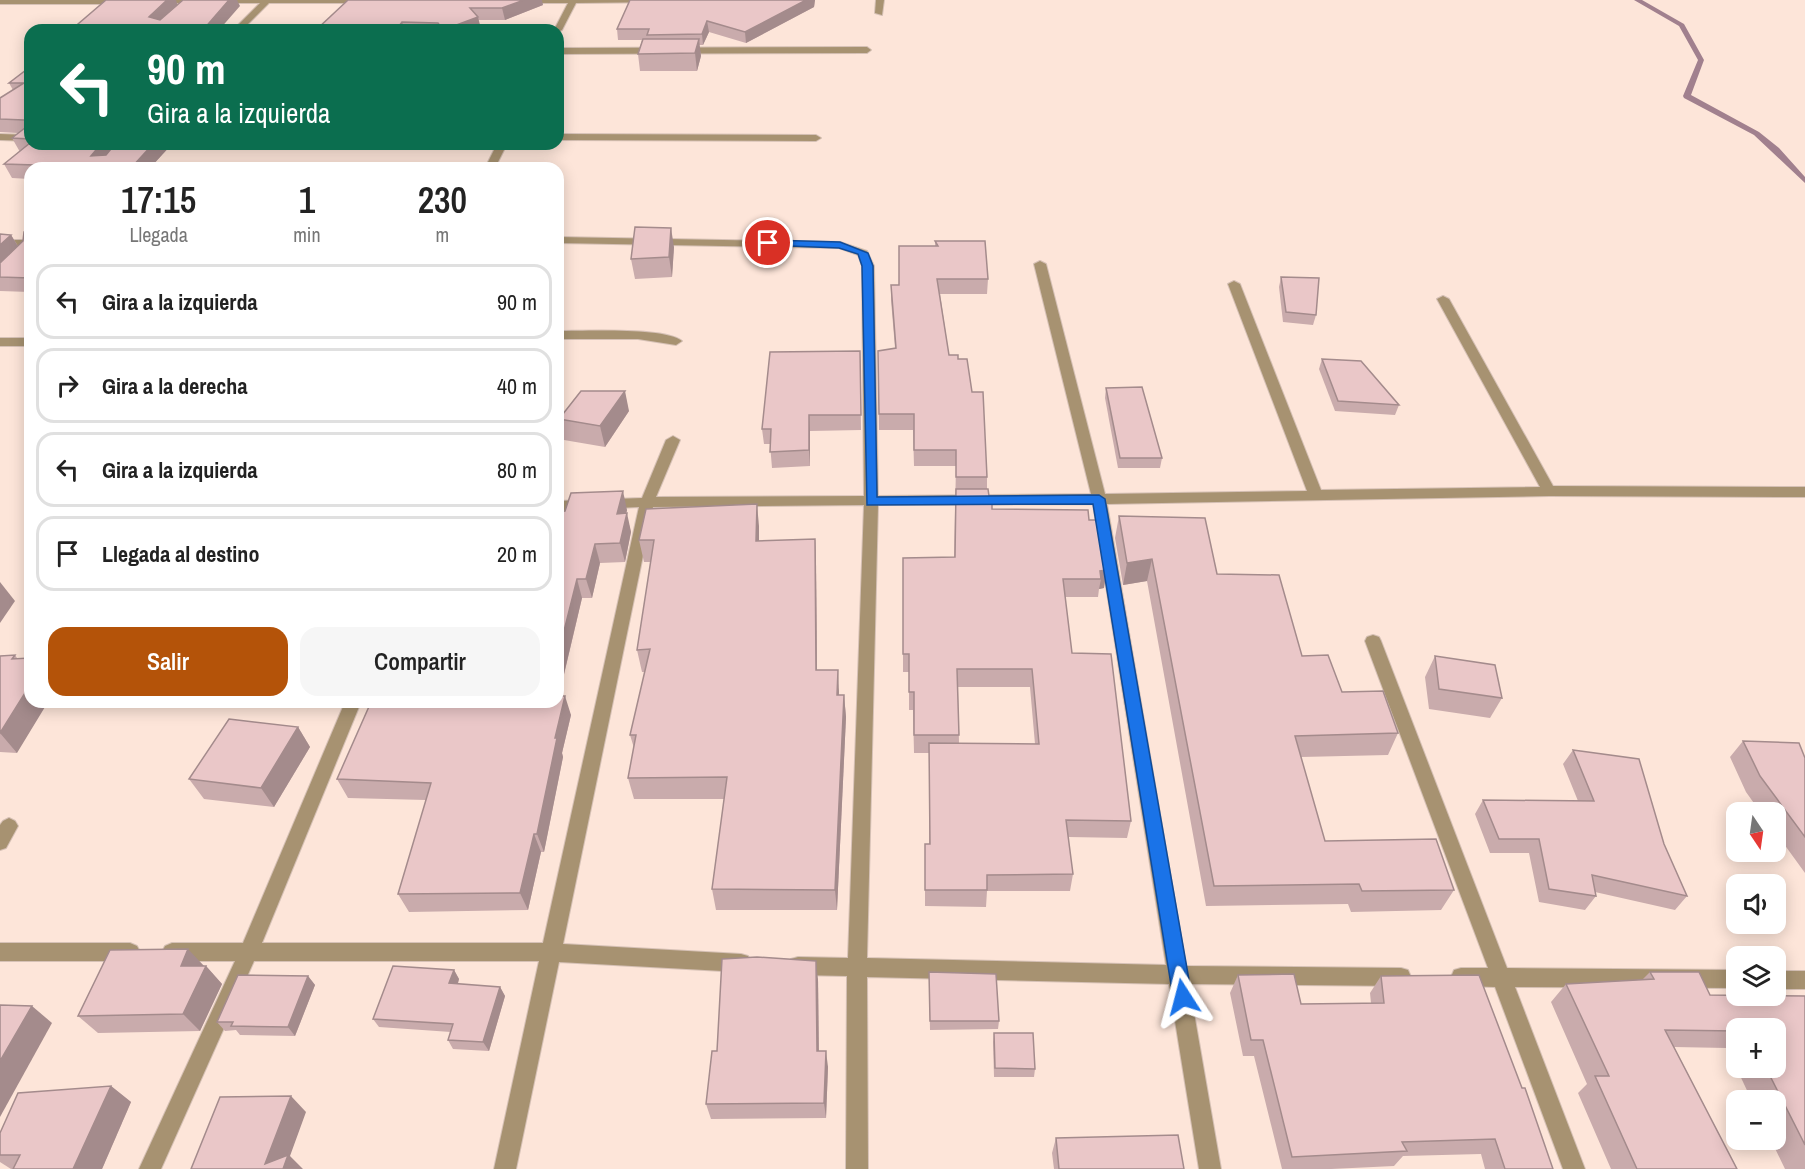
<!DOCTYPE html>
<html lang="es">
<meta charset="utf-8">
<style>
body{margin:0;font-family:"Archivo Narrow",sans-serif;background:#f6f6f6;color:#222;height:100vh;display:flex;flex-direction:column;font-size:22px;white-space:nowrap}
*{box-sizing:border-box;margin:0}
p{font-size:20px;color:#767676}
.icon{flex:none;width:33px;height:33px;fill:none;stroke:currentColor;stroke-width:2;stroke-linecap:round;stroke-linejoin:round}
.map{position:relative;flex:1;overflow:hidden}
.sheet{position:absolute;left:24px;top:162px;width:540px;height:546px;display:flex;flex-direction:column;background:#fff;border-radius:18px;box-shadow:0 3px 15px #0003}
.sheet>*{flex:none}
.guide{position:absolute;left:24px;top:24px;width:540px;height:126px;border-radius:18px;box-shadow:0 3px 15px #0003;background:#0b6e4f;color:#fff;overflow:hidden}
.needle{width:39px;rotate:167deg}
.tools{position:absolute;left:1726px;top:802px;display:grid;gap:12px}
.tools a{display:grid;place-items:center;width:60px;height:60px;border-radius:12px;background:#fff;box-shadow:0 3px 15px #0003;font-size:30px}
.pin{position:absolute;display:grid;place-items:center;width:51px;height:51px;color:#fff;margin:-26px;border:3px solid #fff;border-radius:50%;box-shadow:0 2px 6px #0007}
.me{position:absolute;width:66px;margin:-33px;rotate:351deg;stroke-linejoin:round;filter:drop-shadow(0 0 4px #0008)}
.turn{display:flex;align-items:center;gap:21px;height:126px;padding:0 24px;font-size:27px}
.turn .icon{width:78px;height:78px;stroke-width:2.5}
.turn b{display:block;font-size:42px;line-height:51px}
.eta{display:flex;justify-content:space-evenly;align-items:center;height:102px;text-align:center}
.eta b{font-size:36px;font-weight:600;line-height:42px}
.action{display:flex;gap:12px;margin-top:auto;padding:12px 24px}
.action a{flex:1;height:69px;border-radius:18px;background:#b45309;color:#fff;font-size:24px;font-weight:600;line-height:69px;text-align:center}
.action a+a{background:#f6f6f6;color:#222}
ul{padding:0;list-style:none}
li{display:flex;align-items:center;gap:18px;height:75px;margin:0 12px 9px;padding:0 12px;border:3px solid #e0e0e0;border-radius:18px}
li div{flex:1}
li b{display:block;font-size:22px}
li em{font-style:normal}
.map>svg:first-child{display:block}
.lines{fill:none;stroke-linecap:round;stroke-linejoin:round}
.stream{fill:#a1808e;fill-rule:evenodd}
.minor-casing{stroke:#d6c1b6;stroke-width:2}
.minor{fill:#a79271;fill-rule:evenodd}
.wall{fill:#c9abac;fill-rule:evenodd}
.shaded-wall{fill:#a48b8c}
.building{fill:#eac7c8;stroke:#a48b8c;stroke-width:1.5}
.route{fill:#1a73e8;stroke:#114b97;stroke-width:1.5}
</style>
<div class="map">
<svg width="1805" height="1169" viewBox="0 0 1805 1169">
<rect width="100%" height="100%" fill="#fde5d9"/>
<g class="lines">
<path class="stream" d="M1634 0H1642L1684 24 1704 60 1691 95 1759 132 1779 148 1805 177V183L1754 135 1684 98 1683 96 1698 60 1679 26Z"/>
<g class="minor-casing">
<g id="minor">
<path d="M0 0H125L127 2 123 4H0Z"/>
<path d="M153 0H369L370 1 366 3H269L242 30H233L260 3H156Z"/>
<path d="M519 0H673L669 2 576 3 562 30 558 32V30H554L568 3H522Z"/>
<path d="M876 0H884L882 15 875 13Z"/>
<path d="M558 48 867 47 871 50 867 53 558 54Z"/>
<path d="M0 134 30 135V141L0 140Z"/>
<path d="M558 134 816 135 821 138 816 141 558 140Z"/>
<path d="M497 144H507L495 168H485Z"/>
<path d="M558 237 840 242 867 251 874 266 878 496 1091 494 1034 264 1040 261 1046 264 1105 494 1307 491 1228 284 1234 281 1240 284 1321 490 1540 487 1437 299 1443 296 1449 299 1553 486 1805 487V497L1549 496 1107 504 1186 966 1401 968 1408 970 1411 977 1408 984 1401 986 1189 984 1221 1169H1199L1169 984 867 977 868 1169H846L847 976 798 975 791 973 788 966 791 959 798 957 848 958 864 505 653 507 563 944 741 954 748 956 751 963 748 970 741 972 559 962 516 1169H494L539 961H254L161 1169H139L235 961H172L165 958 162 952 165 946 172 943H243L345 702H361L262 943H543L639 507 558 511V501L642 498 666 440 673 436 680 440 656 497 864 496 862 266 858 255 839 248 558 243ZM1093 504 1166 965 867 958 878 505Z"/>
<rect x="0" y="240" width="30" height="6"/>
<path d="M558 331C583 331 666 327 682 341L676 345 638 339H558Z"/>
<rect x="0" y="338" width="30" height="8"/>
<path d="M1373 635 1379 637 1381 641 1507 968 1737 970V988L1515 987 1585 1169H1563L1495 987 1461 986 1454 984 1451 977 1454 970 1461 968H1488L1365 641 1367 637Z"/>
<path d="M9 818 15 821 18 826 6 848 0 850V825L3 821Z"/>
<path d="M0 943H130L137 946 140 952 137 958 130 961H0Z"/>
<rect x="1776" y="971" width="29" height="18"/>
</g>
</g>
<use href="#minor" class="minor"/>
</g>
<g class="wall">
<path d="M348 0 543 5 505 20H478L481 29 478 30H316Z"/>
<path d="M630 0H815L814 7 746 43 709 32 703 45H699L701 56 697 71H640L638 54 642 40H618L617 29Z"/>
<path d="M30 67V144H172L150 168H30V179L12 178 4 164 20 152 12 138 18 133 0 132V98L13 90 9 83Z"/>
<path d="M30 232V292L0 291V234L11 235 18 246 23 241Z"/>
<path d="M935 241 988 279 987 294H940L949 355 958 359 972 392 987 477V489L992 509 1089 520 1104 588 1099 589 1098 597H1065L1072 653 1131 821 1127 838 1068 837 1073 874 1070 891H987L986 907 925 906V844H929V753H914L913 710H909V672H903V558L954 557 956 466H914L913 430H879L878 351 895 348 891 300V285H899L935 246ZM958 687H1030L1035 744H959Z"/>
<path d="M674 247 672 277 635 279 631 259Z"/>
<path d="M1281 277 1316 315 1313 325 1283 322 1279 287Z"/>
<path d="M860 351 861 430 810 431V466L772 468 770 444H764L762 429Z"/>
<path d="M1322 359 1399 405 1395 415 1335 411 1319 369Z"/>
<path d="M1106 388 1162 458 1160 468H1118L1105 398Z"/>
<path d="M629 411 605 447 564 440 559 419Z"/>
<path d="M627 510 626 513 631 532 625 562 600 563 592 598H582L559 696 571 715 562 753 563 757 544 852H541L528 910 409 912 398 894 426 800 348 798 337 779 558 702V512Z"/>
<path d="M1119 516 1217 574 1302 656 1342 692 1398 733 1388 755 1301 757 1325 841 1454 890 1441 910 1351 912 1348 904 1206 906 1147 581 1123 585 1115 538Z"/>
<path d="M759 526V541L815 539 816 561 817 670 839 695H844L846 717 837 910H716L712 889 724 799H634L628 778 634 748 630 735 645 672H642L637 650 651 562H644L639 540Z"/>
<path d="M15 655 17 658V753L0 752V656Z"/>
<path d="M1435 656 1502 698 1490 718 1429 709 1425 677Z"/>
<path d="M298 727 310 747 274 807 204 799 189 779Z"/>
<path d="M1743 741 1805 758V873L1776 833V813H1761L1746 792 1730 757Z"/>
<path d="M1573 750 1664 844 1687 896 1675 910 1595 892 1596 896 1585 910 1539 902 1529 853H1490L1475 814 1483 800 1578 801 1563 764Z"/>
<path d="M203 966H206L222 984 200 1031 98 1033 78 1016Z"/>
<path d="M454 970 459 979 458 984 500 987 505 996 489 1051 453 1049 448 1040 451 1032 379 1027 373 1019Z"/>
<path d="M929 972 999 1021 998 1029 930 1030Z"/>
<path d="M1650 972 1710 995 1805 996V1169H1785L1771 1140H1776V1101H1752L1727 1048 1674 1047 1737 1169H1611L1578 1093 1587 1084 1551 1002 1566 984 1642 980ZM1737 1029H1776V1068H1737Z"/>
<path d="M1238 975 1301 1004 1371 1003 1370 993 1381 976 1553 1169H1485L1481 1154 1403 1156 1394 1166 1331 1169H1282L1254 1056H1243L1230 993Z"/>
<path d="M308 976 315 985 295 1036 240 1035 236 1030 225 1031 217 1022Z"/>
<path d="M818 979 819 1051 828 1067 826 1118 711 1119 706 1104 717 1051Z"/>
<path d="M994 1033 1035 1069 1034 1077H994L993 1042Z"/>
<path d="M111 1086 131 1102 102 1169H11L0 1162V1133Z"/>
<path d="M1056 1138 1184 1169H1054L1052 1153Z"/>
</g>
<g class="shaded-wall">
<path d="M167 0H176L178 6 155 30 149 17Z"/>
<path d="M229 0H237L240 6 219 30H203Z"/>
<path d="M524 0H542L543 5 505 20 502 8Z"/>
<path d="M806 0H815L814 7 746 43 745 32Z"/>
<path d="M478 17 481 29 478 30H443Z"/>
<path d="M707 21 709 32 703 45 702 34Z"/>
<path d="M402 22 405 30H396Z"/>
<path d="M699 39 701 56 697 71 695 53Z"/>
<path d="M30 119V131L24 120Z"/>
<path d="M101 144H120L101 167 91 156Z"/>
<path d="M153 144H172L150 168H131Z"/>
<path d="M671 228 674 247 672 277 669 257Z"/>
<path d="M11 235 19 248 0 267V245Z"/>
<path d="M625 391 629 411 605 447 600 426Z"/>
<path d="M809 415 810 431V466L809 450Z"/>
<path d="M623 491 627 510 622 533 617 514Z"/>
<path d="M757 504 759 526V563L756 541Z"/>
<path d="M627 513 631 532 625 562 620 543Z"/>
<path d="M815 539 816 561 817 692 816 670Z"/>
<path d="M595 544 600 563 592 598 586 579Z"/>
<path d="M1152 559 1147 581 1123 585 1127 563Z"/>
<path d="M1107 570 1104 588 1099 589 1101 579 1100 571Z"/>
<path d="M577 579 582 598 558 699V655Z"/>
<path d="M0 582 15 601 0 623Z"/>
<path d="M838 670 839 692 838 717 837 695Z"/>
<path d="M30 685V702H48L17 753 0 733Z"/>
<path d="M844 695 846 717 837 910 835 890Z"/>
<path d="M565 696 571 715 562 753 563 757 544 852 537 834 555 738Z"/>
<path d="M298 727 310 747 274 807 261 788Z"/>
<path d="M534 834 541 852 528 910 520 893Z"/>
<path d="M188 949 205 967 206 966 222 984 200 1031 183 1014 181 966Z"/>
<path d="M816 961 818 979 819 1067 817 1051Z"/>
<path d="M454 970 459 979 455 992 449 983Z"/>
<path d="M308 976 315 985 295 1036 288 1027Z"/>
<path d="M500 987 505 996 489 1051 483 1042Z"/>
<path d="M32 1006 52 1023 0 1117V1061Z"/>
<path d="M826 1051 828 1067 826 1118 824 1103Z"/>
<path d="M111 1086 131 1102 102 1169H73Z"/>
<path d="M291 1096 306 1112 290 1156 303 1169H270L265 1164Z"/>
</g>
<g class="building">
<path d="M106 0H167L149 17 160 20 183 0H229L203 30H71Z"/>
<path d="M348 0H524L502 8H470L478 17 443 30 438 23 402 22 396 30H316Z"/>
<path d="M630 0H806L745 32 707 21 702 34 647 35 649 29H617Z"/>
<path d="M643 39H699L695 53 638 54Z"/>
<path d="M30 67V119L24 120 0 119V98L24 83H9Z"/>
<path d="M30 124V139L12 138Z"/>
<path d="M30 143V144H101L91 156 106 155 115 144H153L131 168 4 164Z"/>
<path d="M635 227 671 228 669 257 631 259Z"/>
<path d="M24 232H30V278L0 277V263L23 241Z"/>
<path d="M0 234 11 235 0 245Z"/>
<path d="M935 241H985L988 279H937L949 355H958V359H967L972 392H983L987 477H956V450H914V414H879L878 351 896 348 891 285H899V246H938Z"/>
<path d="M1281 277 1319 278 1316 315 1286 312Z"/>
<path d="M860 351 861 415H809V450L770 452 771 429H762L770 352Z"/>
<path d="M1322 359 1361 361 1399 405 1338 401Z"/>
<path d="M1142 387 1162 458H1120L1106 388Z"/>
<path d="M581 391H625L600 426 559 419Z"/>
<path d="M956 489H988L989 496H992V509L1088 510 1089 520H1099L1107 570 1100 571 1101 579H1063L1072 653 1111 654 1131 821 1066 820 1073 874 987 875V890H925V844H930L929 743 1039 744 1032 669H957L959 735H914V692H909V654H903V558L955 557Z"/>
<path d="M623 491 617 514 627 513 620 543 595 544 586 579H577L558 655V512L565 511 571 493Z"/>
<path d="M757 504 756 541 815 539 816 670H838L837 695H844L835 890 712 889 727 777 628 778 636 735H630L650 649 637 650 654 540H639L646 509Z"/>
<path d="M1119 516 1205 518 1217 574 1279 575 1302 656 1328 655 1342 692 1383 691 1398 733 1295 736 1325 841 1436 839 1454 890 1362 891 1359 884 1214 886 1152 559 1127 563Z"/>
<path d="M15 655 12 659 30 658V685L0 733V656Z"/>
<path d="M1435 656 1495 665 1502 698 1439 689Z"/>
<path d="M558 696H565L555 738H557L537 834H534L520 893 398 894 431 783 337 779 371 702H558Z"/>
<path d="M229 719 298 727 261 788 189 779Z"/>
<path d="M1743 741 1799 743 1805 758V837L1760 776Z"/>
<path d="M1573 750 1639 759 1664 844 1687 896 1592 875 1596 896 1549 889 1539 839H1499L1483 800 1594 801Z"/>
<path d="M188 949 181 966H206L183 1014 78 1016 110 950Z"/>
<path d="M757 957 816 961 817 1051H826L824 1103 706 1104 712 1051H717L722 959Z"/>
<path d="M393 966 454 970 449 983 500 987 483 1042 448 1040 453 1024 373 1019Z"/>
<path d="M929 972 996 974 999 1021H930Z"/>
<path d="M1650 972H1699L1710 995 1805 996V1145L1766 1068H1776V1029H1737V1031L1665 1030 1737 1169H1637L1595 1076H1609L1566 984 1654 979Z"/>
<path d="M1294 974 1301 1004 1384 1003 1381 976 1479 975 1522 1088H1525L1553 1169H1505L1495 1139 1402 1142 1407 1151 1292 1157 1263 1040H1251L1238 975Z"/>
<path d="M238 975 308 976 288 1027 231 1026 233 1022H217Z"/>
<path d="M0 1005 32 1006 0 1061Z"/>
<path d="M994 1033H1033L1035 1069 995 1068Z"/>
<path d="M111 1086 73 1169H13L20 1155H0V1133L18 1093Z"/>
<path d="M291 1096 265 1164 288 1155 283 1169H191L220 1097Z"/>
<path d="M1178 1135 1184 1169H1059L1056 1138Z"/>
</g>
<path class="route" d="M768 240 840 242 868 253 873 266 877 497 1099 495 1105 499 1192 997 1189 1003 1183 1005 1176 1003 1173 997 1093 504 867 505 862 266 858 254 839 248 765 245 764 243Z"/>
</svg>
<div class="tools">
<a><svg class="needle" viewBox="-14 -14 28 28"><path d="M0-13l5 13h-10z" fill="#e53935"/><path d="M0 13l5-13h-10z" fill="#767676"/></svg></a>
<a><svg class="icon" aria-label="sound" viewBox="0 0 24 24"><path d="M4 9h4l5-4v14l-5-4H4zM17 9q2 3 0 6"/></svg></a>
<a><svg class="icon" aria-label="layers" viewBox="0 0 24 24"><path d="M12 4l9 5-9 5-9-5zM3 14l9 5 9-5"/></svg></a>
<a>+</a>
<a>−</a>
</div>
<div class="pin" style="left:768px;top:243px;background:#d93025"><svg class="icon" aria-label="arrive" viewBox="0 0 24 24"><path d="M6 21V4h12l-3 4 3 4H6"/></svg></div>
<svg class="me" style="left:1183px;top:997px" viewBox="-20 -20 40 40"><path d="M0-17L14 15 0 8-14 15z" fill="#1a73e8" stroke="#fff" stroke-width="4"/></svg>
<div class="guide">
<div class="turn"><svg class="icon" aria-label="left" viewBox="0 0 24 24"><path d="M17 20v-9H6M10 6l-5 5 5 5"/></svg><div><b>90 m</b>Gira a la izquierda</div></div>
</div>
<section class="sheet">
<div class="eta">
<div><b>17:15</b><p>Llegada</p></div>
<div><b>1</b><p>min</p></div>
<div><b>230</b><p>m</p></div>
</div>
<ul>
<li><svg class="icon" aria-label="left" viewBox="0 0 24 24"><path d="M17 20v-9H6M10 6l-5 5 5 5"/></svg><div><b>Gira a la izquierda</b></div><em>90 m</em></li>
<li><svg class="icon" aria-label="right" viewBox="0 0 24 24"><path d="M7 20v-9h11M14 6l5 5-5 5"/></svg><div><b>Gira a la derecha</b></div><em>40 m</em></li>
<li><svg class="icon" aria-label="left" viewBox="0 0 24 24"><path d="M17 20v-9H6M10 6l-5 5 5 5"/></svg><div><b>Gira a la izquierda</b></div><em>80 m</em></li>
<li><svg class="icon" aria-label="arrive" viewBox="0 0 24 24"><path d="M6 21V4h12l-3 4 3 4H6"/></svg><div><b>Llegada al destino</b></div><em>20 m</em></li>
</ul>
<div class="action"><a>Salir</a><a>Compartir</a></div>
</section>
</div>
